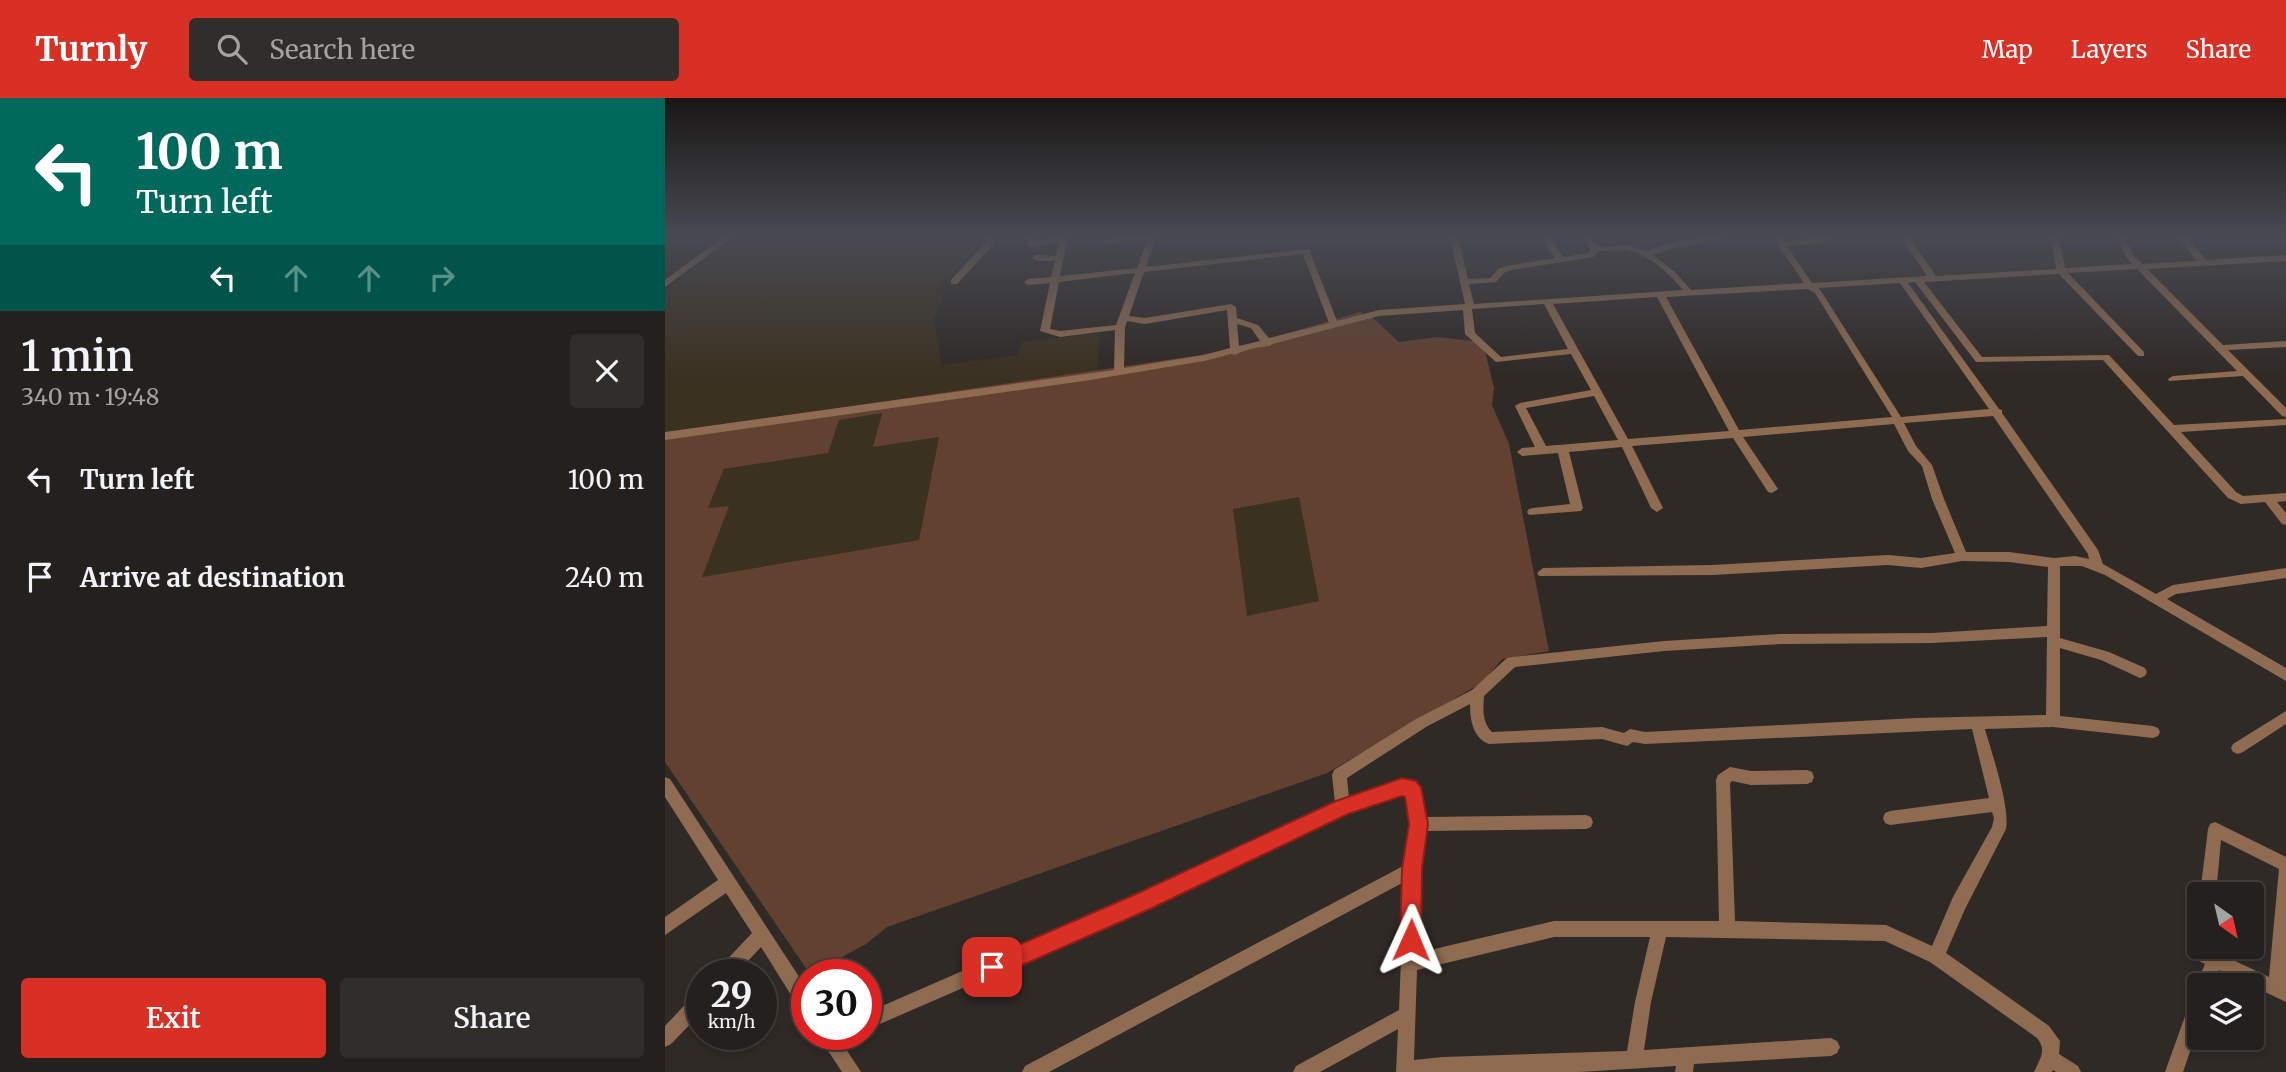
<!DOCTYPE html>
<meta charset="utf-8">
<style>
body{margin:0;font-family:Merriweather,serif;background:#302d2a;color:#f1f3f6;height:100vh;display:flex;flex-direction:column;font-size:26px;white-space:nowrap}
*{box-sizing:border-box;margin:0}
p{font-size:23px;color:#a3a3a4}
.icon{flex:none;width:38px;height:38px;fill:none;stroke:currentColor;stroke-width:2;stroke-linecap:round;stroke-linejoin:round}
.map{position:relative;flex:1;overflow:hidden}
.panel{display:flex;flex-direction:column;background:#24201d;width:665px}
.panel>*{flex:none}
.guide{background:#00695c;color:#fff;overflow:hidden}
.needle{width:46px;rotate:146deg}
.buttons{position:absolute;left:1522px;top:784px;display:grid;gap:14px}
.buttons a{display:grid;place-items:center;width:77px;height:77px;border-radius:7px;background:#24201d;box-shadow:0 4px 10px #0003,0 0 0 2px #413e3b;font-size:35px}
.speed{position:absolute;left:21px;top:861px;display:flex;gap:14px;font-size:35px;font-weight:700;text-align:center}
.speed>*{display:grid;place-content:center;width:91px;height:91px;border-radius:50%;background:#24201d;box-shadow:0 4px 10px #0003,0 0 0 2px #413e3b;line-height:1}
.speed small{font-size:18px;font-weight:400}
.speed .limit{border:10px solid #d22;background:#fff;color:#111}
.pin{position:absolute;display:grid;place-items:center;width:60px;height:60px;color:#fff;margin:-30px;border-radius:14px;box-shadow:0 4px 10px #0006}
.me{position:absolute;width:77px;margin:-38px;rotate:1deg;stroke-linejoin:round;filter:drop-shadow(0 0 5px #0008)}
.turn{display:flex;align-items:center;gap:24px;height:147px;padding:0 21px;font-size:32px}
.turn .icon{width:91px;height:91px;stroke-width:2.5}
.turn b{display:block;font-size:49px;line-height:60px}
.lanes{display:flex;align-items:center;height:66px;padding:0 21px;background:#0003;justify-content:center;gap:35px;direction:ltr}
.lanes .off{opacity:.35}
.round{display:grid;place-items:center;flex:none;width:74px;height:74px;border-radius:7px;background:#302d2a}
.summary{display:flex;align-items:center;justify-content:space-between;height:119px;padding:0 21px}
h1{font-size:42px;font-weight:600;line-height:52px}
.action{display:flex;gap:14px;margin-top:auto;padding:14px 21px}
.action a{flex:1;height:80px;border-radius:7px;background:#d93025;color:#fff;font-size:28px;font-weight:600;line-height:80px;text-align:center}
.action a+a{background:#302d2a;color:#f1f3f6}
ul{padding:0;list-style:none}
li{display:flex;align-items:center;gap:21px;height:98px;padding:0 21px}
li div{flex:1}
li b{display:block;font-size:26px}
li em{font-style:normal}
header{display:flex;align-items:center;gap:42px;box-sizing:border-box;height:98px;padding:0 35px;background:#d93025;color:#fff}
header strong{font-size:33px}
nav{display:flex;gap:38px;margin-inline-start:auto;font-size:24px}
.search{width:490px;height:63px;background:#302d2a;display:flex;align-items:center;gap:18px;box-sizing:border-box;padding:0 24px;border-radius:7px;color:#a3a3a4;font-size:26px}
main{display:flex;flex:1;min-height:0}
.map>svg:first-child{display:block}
.industrial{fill:#3b3121}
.green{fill:#634130;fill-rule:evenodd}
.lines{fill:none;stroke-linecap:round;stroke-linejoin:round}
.minor{fill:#8f6c51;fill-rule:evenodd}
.route{fill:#d93025;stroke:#8d1f18;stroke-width:2}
</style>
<header>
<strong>Turnly</strong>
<div class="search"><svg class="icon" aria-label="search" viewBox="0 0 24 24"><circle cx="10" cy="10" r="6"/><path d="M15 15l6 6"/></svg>Search here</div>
<nav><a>Map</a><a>Layers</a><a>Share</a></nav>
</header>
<main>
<section class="panel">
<div class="guide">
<div class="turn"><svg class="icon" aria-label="left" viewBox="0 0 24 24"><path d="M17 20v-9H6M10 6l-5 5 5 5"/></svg><div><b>100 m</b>Turn left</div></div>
<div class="lanes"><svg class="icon" aria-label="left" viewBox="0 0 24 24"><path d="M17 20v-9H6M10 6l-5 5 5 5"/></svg><svg class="icon off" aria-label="ahead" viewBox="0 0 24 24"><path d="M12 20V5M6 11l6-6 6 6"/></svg><svg class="icon off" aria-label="ahead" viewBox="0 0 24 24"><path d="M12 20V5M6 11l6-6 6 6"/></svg><svg class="icon off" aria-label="right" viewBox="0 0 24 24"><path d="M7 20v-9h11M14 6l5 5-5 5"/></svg></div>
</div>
<div class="summary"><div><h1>1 min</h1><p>340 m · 19:48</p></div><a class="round"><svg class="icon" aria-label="close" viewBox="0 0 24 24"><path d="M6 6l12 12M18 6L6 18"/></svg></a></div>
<ul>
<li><svg class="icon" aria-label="left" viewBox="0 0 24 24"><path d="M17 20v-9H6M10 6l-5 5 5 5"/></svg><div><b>Turn left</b></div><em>100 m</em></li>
<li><svg class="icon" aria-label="arrive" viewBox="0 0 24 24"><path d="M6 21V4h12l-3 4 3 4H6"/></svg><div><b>Arrive at destination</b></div><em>240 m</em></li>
</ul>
<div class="action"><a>Exit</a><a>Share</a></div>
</section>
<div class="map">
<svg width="1621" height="974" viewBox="0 0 1621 974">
<rect width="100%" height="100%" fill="#302a27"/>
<g class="industrial">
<path d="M73 139H323L268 195 278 198 269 220 277 267 353 257 357 244 435 235 432 273 0 335V192Z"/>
<path d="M217 315 209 349 274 339 254 442 36 479 63 408 43 411 59 371 163 355 173 322Z"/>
<path d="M634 399 654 504 581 519 568 411Z"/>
</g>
<path class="green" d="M695 214 709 221 734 244 772 239 808 243 820 253 829 290 827 307 844 346 884 553 837 561 818 584 662 675 222 829 201 846 145 876 0 664V335L536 257 575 249ZM217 315 208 349 274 339 254 442 37 479 64 408 43 410 59 371 163 355 174 322ZM634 399 654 503 582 518 568 411Z"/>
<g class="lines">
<g class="minor">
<path d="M58 139H68L0 189V182Z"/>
<path d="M322 139H330L328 147 292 186H286V182L321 144Z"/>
<path d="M362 139H370V143L403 139 395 178 472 170 483 139H491L481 169 644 151 672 223 714 212 800 206 785 139H793L803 181 825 180 833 171 841 168 890 160 876 139H884L898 159 923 155 926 151 915 139H924L936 149 961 147 982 153 1007 145 1046 139H1068L1008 150 988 157 1010 174 1026 192 1139 185 1108 139H1116L1119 143 1166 139V143L1163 144 1122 148 1147 185 1262 178 1236 139H1244L1271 178 1391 171 1386 139H1394L1400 170 1467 166 1461 159 1451 139H1459L1469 158 1477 166 1532 163 1513 139H1522L1541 162 1621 157V163L1482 171 1558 247 1621 243V249L1563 252 1621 310V319L1617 318 1578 278 1504 283 1503 281 1508 278 1572 273 1472 171 1403 175 1479 254V258H1473L1394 176 1259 184 1317 259 1444 257 1509 327 1621 321V327L1516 334 1571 394 1578 398 1621 395V403L1612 404 1621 415V427L1617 426 1600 404 1576 406 1563 400 1438 262 1311 264 1250 184 1243 185 1334 311 1337 312V315L1433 452 1438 466 1491 496 1508 487 1621 470V480L1511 496 1502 501 1621 570V583L1440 477 1417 468H1395V540L1444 554 1480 570 1482 574 1480 578 1475 580 1436 562 1395 550V618L1488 628 1493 630 1495 634 1493 638 1488 640 1388 629 1320 631C1327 656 1345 708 1341 731L1300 811 1281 855 1384 928 1395 943 1394 956 1413 968 1416 974H1391L1388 972 1387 974H1369C1375 961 1382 952 1372 940L1265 864 1220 843 1001 839 986 904 979 952 1166 940 1172 943 1175 949 1172 955 1166 958 1029 966 1028 974H1010L1011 968 915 974H731L733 931 655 974H628L631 968 734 912 739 784 384 974H357L360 968 740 767 746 726 741 696 712 703 683 714 484 809 201 932V915L472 797 670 705 667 677 669 672 751 621 807 592 842 560 847 559 999 543 1116 536 1267 535 1382 528 1383 469 1344 464 1297 463 1256 470 1223 467 1047 477 874 478 872 475 878 470 1047 467 1223 457 1256 460 1290 455 1267 401 1257 368 1243 353 1229 326 1078 339 1113 391 1107 395 1103 394 1068 340 967 348 998 410 992 414 986 410 957 349 904 354 918 410 916 413 864 417 862 414 864 411 868 410 905 406 893 355 857 358 852 354 857 350 870 349 850 308 855 305 926 292 906 256 831 264 800 236 798 212 714 218 607 246 605 248C593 249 581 251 570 257L566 256 539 263 419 283 0 342V334L449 272 450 232 395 239 375 233 385 185 363 187 359 184 363 181 386 179 390 163H371L367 160 371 157 391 158 394 144 366 149 362 146ZM961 152C984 156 1004 175 1018 192L809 206 804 186 831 184 839 175 846 172 929 159 933 153ZM638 156 664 225 604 240 593 227 572 220 571 209 566 206 480 220 464 218 479 174ZM470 175 451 227 395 233 385 231 394 184ZM1235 185 1324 311 1236 319 1154 190ZM1143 191 1150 195 1227 319 1074 332 1001 199ZM992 199 1064 333 963 341 888 206ZM879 206 903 251 836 259 810 235 807 211ZM562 212 565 250 539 257 459 270 460 229 462 223 480 226ZM572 226 586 230 595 243 574 248ZM929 298 953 342 881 348 861 310ZM1328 318 1423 456 1424 461 1410 458 1389 460 1344 454H1301L1279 401 1267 367 1251 348 1239 325ZM1382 539 1381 617 1251 620 980 634 965 631 959 635 937 629 827 634C817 624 818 611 819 598L850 569 999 553 1116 546 1267 545ZM805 606C805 622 808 640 824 646L937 641 962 648 968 644 980 646 1307 631 1324 700 1225 713 1220 715 1218 720 1220 725 1225 727 1327 714 1329 720 1327 729 1288 799 1267 848 1221 827 1070 823 1065 685 1067 683 1086 687 1142 686 1147 684 1149 679 1147 674 1142 672 1086 673 1065 669 1053 677 1051 682 1054 823H889L752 855 755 771 760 733 921 731 926 729 928 724 926 719 921 717 760 719C759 711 760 699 756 692 745 673 700 694 684 700L682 680 761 629ZM889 839H985L970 904 962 953 778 959 749 962 752 872Z"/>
<path d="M452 139H479L475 142 442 146 438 143Z"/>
<path d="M1621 613V626L1578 654 1573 656 1568 654 1566 650 1568 646Z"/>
<path d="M0 679 5 681 142 891V915L136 913 96 849 70 877H51L53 871 87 835 61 795 0 837V819L53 782 0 699Z"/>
<path d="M1550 724 1621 759V904L1554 872 1547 887H1535V924L1518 974H1500L1527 899 1529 893 1533 892 1531 887 1540 866 1530 861 1528 855 1531 843 1535 842V849H1545V851L1604 879 1614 771 1556 742 1551 796H1535L1543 731 1545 726Z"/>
<path d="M37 893V914L6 946 0 949V928L31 895Z"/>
<path d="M152 936H171L196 974H177Z"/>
</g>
</g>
<linearGradient id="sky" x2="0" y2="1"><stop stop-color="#1a1715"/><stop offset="0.5" stop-color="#484a52"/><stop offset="1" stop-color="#484a52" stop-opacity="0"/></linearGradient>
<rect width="1621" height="276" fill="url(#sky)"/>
<path class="route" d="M737 680 751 683 756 689 763 726 757 771 756 842 753 849 746 852 738 849 735 842 737 771 744 726 740 699 737 698 683 716 485 811 335 877 327 880 319 877 316 869 319 862 471 796 671 703Z"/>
</svg>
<div class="buttons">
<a><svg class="needle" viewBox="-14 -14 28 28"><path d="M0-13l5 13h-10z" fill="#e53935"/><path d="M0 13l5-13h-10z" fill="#a3a3a4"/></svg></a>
<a><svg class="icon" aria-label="layers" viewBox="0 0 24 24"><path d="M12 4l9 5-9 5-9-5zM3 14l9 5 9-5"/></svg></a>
</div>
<div class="speed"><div>29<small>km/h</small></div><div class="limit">30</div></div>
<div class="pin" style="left:327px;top:869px;background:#d93025"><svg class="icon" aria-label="arrive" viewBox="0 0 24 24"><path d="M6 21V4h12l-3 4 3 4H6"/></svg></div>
<svg class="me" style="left:746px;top:842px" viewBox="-20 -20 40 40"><path d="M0-17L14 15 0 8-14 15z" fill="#d93025" stroke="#fff" stroke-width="4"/></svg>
</div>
</main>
